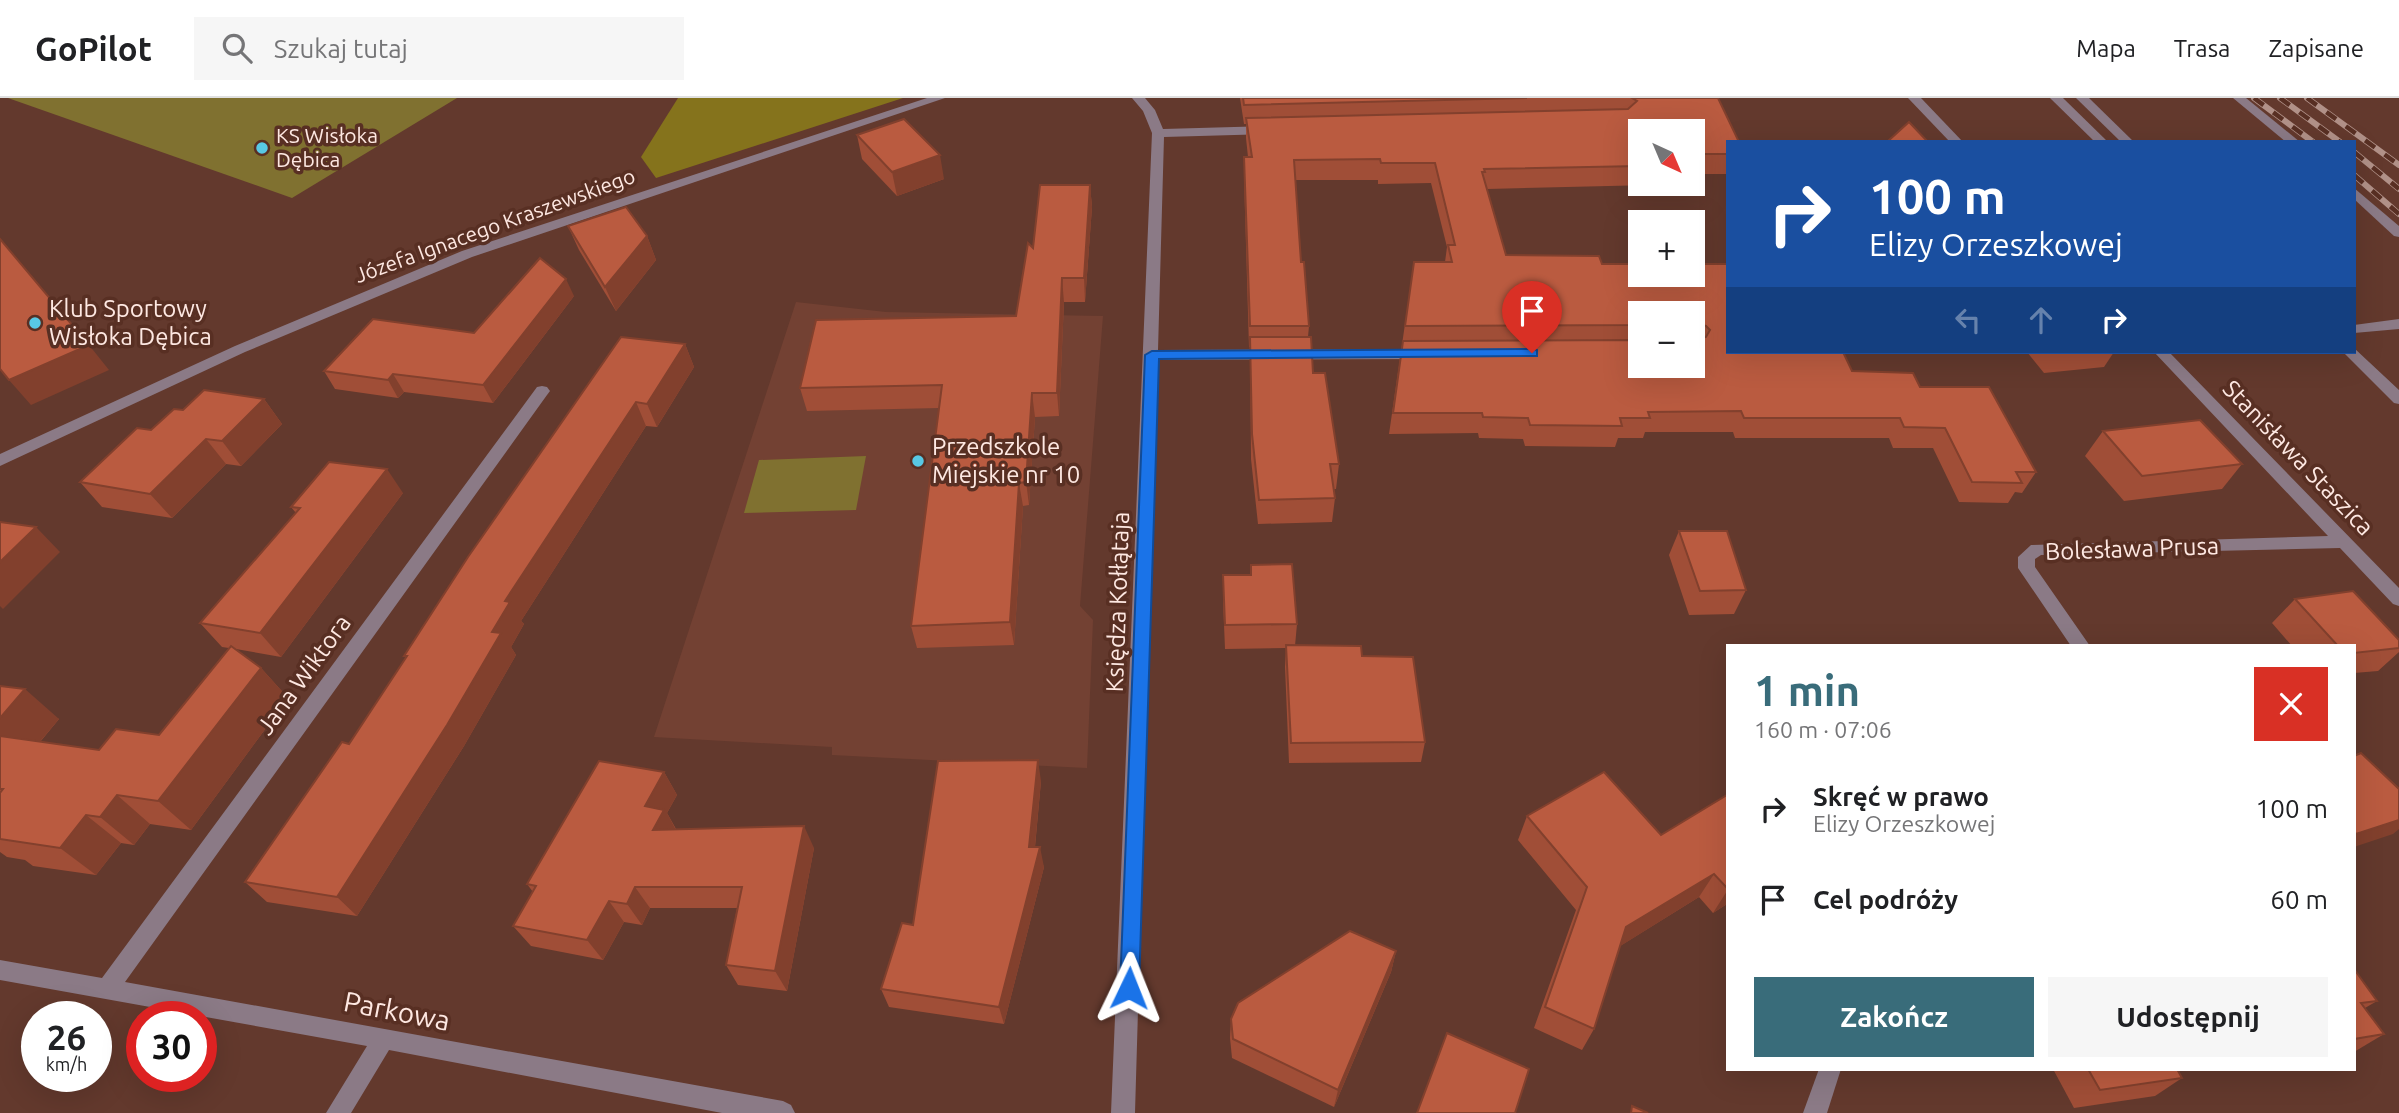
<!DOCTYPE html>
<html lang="pl">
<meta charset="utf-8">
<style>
body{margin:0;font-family:Ubuntu,sans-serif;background:#f6f6f6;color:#202124;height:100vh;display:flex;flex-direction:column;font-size:26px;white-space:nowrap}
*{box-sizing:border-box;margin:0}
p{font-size:23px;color:#757577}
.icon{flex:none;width:38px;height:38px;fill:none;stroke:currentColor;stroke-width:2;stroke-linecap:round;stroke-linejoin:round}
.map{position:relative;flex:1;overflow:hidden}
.panel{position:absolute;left:1726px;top:546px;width:630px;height:427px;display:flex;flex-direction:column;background:#fff;border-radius:0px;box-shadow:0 7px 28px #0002}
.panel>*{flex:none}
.hud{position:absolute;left:1726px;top:42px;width:630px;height:214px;border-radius:0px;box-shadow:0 7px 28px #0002;background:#1a4fa0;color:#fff;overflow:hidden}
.needle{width:46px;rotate:136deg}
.buttons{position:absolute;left:1628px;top:21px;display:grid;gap:14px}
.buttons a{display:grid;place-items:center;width:77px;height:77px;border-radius:0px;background:#fff;box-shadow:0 7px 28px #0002;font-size:35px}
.speed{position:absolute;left:21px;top:903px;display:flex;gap:14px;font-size:35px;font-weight:700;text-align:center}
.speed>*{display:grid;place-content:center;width:91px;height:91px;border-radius:50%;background:#fff;box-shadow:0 7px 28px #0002;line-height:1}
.speed small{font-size:18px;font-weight:400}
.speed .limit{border:10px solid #d22;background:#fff;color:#111}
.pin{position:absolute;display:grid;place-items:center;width:60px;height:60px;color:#fff;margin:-72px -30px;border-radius:50% 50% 50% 0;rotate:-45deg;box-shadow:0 0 7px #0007}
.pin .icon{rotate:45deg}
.me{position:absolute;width:77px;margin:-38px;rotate:2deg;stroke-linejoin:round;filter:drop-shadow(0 0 5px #0008)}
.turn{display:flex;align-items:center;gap:24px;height:147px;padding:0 28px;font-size:32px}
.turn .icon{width:91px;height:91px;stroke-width:2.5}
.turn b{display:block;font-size:49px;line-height:60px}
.lanes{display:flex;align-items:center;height:66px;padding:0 28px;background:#0003;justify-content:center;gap:35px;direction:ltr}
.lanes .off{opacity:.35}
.round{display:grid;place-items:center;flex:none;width:74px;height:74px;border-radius:0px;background:#f6f6f6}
.headline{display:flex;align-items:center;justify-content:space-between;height:119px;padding:0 28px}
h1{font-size:42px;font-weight:600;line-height:52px;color:#396c7a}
.action{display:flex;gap:14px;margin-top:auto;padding:14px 28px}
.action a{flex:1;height:80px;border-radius:0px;background:#396c7a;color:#fff;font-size:28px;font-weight:600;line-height:80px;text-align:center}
.action a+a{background:#f6f6f6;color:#202124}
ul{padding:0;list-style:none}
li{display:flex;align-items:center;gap:21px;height:91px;padding:0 28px}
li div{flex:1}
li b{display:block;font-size:26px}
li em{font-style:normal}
header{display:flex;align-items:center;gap:42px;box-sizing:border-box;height:98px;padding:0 35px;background:#fff;border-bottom:2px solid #e0e0e0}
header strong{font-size:33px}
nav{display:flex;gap:38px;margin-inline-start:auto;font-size:24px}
.search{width:490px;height:63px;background:#f6f6f6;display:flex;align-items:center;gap:18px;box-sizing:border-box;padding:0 24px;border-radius:0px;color:#757577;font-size:26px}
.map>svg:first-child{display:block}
.built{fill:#734133}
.green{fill:#807130}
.forest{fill:#85731c}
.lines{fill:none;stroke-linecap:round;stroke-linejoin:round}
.minor{fill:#8b7a86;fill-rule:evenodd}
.rail-casing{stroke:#b19188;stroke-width:6}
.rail{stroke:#582f23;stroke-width:4.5;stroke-dasharray:12;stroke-linecap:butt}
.wall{fill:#a04e37;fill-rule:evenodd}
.shaded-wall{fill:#82402d}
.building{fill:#ba5b40;stroke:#82402d;stroke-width:2;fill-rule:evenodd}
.route{fill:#1a73e8;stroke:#114b97;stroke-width:2}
.poi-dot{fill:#58c8e4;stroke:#582f23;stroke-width:2.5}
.labels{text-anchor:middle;stroke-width:7;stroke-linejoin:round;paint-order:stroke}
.far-poi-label{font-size:21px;fill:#fee8e2;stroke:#582f23;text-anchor:start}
.far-street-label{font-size:21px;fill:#fee8e2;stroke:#582f23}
.poi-label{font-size:24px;fill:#fee8e2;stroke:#582f23;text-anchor:start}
.street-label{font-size:24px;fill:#fee8e2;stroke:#582f23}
.near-street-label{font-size:28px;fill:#fee8e2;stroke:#582f23}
</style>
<header>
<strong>GoPilot</strong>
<div class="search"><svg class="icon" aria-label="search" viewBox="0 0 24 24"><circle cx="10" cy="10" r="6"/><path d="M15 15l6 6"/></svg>Szukaj tutaj</div>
<nav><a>Mapa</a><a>Trasa</a><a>Zapisane</a></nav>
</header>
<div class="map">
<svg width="2399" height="1015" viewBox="0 0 2399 1015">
<rect width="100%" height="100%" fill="#63392d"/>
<path class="built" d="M796 204 886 214 1103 218 1080 508 1093 522 1087 670 832 657V649L654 639Z"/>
<g class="green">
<path d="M8 0H457L292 100Z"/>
<path d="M866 358 856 412 744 415 759 362Z"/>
</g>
<path class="forest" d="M678 0H903L656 80 641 59Z"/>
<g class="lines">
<g class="minor">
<path d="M927 0H945L472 159 245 254 0 368V356L235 248 462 153Z"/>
<path d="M1132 0H1145L1155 12 1163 31 1270 28 1276 32 1270 36 1164 39 1158 252 1425 251 1432 256 1425 261 1157 262 1135 1015H1111L1152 35 1143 13Z"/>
<path d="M1908 0H1921L1963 44H1950Z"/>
<path d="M2050 0H2063L2108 44H2095Z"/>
<path d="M2076 0H2089L2134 44H2121Z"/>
<path d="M2233 0H2246L2300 44H2286Z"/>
<path d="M2354 90 2399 128V139L2394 138 2354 101Z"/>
<path d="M2399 221V231L2354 235V227Z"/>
<path d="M2354 250 2399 292V306L2394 305 2343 254H2354Z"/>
<path d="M2154 254H2169L2399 490V508L2393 506 2340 450 2041 457 2035 461V469L2090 548H2071L2018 470V459L2031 447 2328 438Z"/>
<path d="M542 288 547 289 550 293 547 297 125 884 783 1003 791 1007 795 1015H722L389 952 351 1015H326L367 948 0 882V862L102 880 537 289Z"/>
<path d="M1819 971H1841L1827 1015H1803Z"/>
</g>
<g class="rail-casing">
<g id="rail">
<path d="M2254 0 2313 44"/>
<path d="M2280 0 2340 44"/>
<path d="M2307 0 2399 67"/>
<path d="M2354 54 2399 91"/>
<path d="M2354 77 2399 116"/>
</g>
</g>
<use href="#rail" class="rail"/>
</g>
<g class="wall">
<path d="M1240 0H1718L1727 44V76H1692V33H1640V86H1651V87L1487 91 1506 157 1602 166 1852 273 1920 289 2036 374 2022 395 2015 394 2008 405 1959 404 1933 350H1893L1889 340H1735L1733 334H1645L1643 340H1618L1615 349 1525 348 1523 341 1479 340 1478 335 1389 336 1414 164H1445L1447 149 1431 85 1378 86V82H1295L1301 164 1309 228 1308 239 1313 275 1339 366 1336 391H1334L1335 400 1332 424 1258 426 1251 361 1250 249H1249L1244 79V59H1248L1246 40V26H1244ZM1640 215 1692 268H1640Z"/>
<path d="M857 37 944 81 897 98 862 61Z"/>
<path d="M1090 87 1092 109 1085 204H1064L1059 318 1035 319 1029 407 1023 408 1014 547 917 550 911 528 939 310 807 313 800 290 1016 218 1033 150Z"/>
<path d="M568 128 647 138 656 162 616 213 579 152Z"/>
<path d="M574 198 493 305 404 294 398 300 335 291 324 273 474 235Z"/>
<path d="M685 246 694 269 657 329 646 328 521 523 524 526 511 549 516 557 464 648 357 818 267 804 245 784 349 646 406 561 404 558Z"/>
<path d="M2027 254H2114L2104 269 2044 275Z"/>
<path d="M264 301 282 326 241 368 226 366 172 420 102 409 80 384 183 312Z"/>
<path d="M2103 333 2242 366 2222 391 2124 403 2085 358Z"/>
<path d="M403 395 281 559 236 551 261 570 288 600 191 732 150 726 134 747 121 745 96 777 33 768 25 762 7 759 0 754V588L59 621 40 644 99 652 159 637 229 550 222 549 200 525 296 415 291 409Z"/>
<path d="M1679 433 1746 492 1734 516 1689 517 1669 457Z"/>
<path d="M1251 467 1297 526 1295 548 1362 558 1425 644 1421 664 1289 665 1285 569 1286 550 1225 551 1223 502V477H1251Z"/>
<path d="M2295 501 2399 542V554L2378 573 2354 575V548H2292L2272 525Z"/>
<path d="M664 674 677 697 667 715 676 731 814 750 787 893 738 887 726 867 737 810H650L642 827 624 824 603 862 531 848 513 828 533 794 527 786Z"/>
<path d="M1041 683 1035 749 1044 769 1004 926 889 909 881 891 913 827Z"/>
<path d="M1727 697V806L1713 815 1699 799 1620 848 1594 931 1582 952 1534 930 1576 812 1518 742 1527 718 1661 737Z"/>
<path d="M1396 853 1391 874 1334 1009 1232 960 1230 940 1231 921Z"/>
<path d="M2354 871 2377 903 2365 910 2384 936 2354 954Z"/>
<path d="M2053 971H2177L2182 980 2155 998 2074 1010Z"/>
</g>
<g class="shaded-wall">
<path d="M940 57 944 81 897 98 892 74Z"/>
<path d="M1090 87 1092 109 1085 204 1084 180Z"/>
<path d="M647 138 656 162 616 213 605 189Z"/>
<path d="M1062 180 1064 204 1059 318 1057 295Z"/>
<path d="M566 181 574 198 493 305 483 287Z"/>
<path d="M685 246 694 269 657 329 647 306Z"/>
<path d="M89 247 109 272 31 307 9 282Z"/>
<path d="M393 276 404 294 398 300 388 282Z"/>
<path d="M1032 295 1035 319 1029 407 1026 384Z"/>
<path d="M264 301 282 326 241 368 222 343Z"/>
<path d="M636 304 646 328 521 523 524 526 511 549 516 557 464 648 357 818 337 799 492 534 505 503Z"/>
<path d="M206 341 226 366 172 420 150 396Z"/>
<path d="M387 371 403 395 281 559 260 535Z"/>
<path d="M1019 385 1023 408 1014 547 1010 524Z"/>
<path d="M36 429 60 454 3 511 0 508V464Z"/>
<path d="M261 570 288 600 191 732 158 703Z"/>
<path d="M25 591 59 621 22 665 0 647V620Z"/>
<path d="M1038 662 1041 683 1033 769 1029 749Z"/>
<path d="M664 674 677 697 667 715 677 734 653 732 645 708Z"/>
<path d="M117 697 150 726 134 747 100 719Z"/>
<path d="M86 717 121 745 96 777 60 750Z"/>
<path d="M2399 722V731L2393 736 2354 749V738L2356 736Z"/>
<path d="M804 728 814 750 787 893 775 873Z"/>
<path d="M1040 749 1044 769 1004 926 999 909Z"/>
<path d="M1714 776 1699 799 1614 852 1626 829Z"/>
<path d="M635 789 650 810 642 827 627 806Z"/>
<path d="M1727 793V806L1713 815Z"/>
<path d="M609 803 624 824 603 862 587 842Z"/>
<path d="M1396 853 1391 874 1334 1009 1338 992Z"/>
</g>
<g class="building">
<path d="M1243 0H1527L1244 7Z"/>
<path d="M1632 0H1718L1739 44H1727V56H1692V33H1640V68L1484 71 1485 74H1482L1506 157 1599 158 1602 166H1640V177H1692V166H1727V254H1843L1852 273 1913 275 1920 289H1989L2036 374H2016L2022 385 1972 384 1945 330 1904 329 1900 320H1744L1741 313 1648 314 1650 320H1620L1622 328 1530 327 1528 320 1483 319 1482 315H1393L1403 243 1640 242V268H1692V215H1640V227L1405 228 1414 164H1452L1448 147H1455L1435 65H1381L1380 61 1294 62 1301 164H1304L1309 228H1250L1244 59H1252L1246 20 1628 11 1637 3ZM1698 226 1706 228 1710 232 1706 239 1698 241Z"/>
<path d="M904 21 940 57 892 74 857 37Z"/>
<path d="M1909 24 1928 44H1887Z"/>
<path d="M1040 87H1090L1084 180H1062L1057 295H1032L1026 384 1019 385 1010 524 911 528 942 287 800 290 816 222 1016 218 1028 145 1033 150Z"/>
<path d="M626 109 647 138 605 189 568 128Z"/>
<path d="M0 141 89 247 9 282 0 271Z"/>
<path d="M540 160 566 181 483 287 393 276 388 282 324 273 373 221 474 235Z"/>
<path d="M621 239 685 246 647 306 636 304 505 503 510 504 492 534 501 535 447 627 337 799 245 784 342 644 349 646 407 558H404L468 459Z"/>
<path d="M1250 239H1311L1313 275H1325L1339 366H1330L1335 400 1259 402 1252 336Z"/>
<path d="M204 292 264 301 222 343 206 341 150 396 80 384 137 330 151 332 174 311 183 312Z"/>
<path d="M2200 322 2242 366 2142 378 2103 333Z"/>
<path d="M329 364 387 371 260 535 200 525 300 410 291 409Z"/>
<path d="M0 424 36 429 0 464Z"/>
<path d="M1679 433H1727L1746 492 1700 493Z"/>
<path d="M1292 466 1297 526 1225 527 1223 477H1251V467Z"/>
<path d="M2353 493 2399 542V550L2354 555V548H2338L2295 501Z"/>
<path d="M1286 547 1361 548 1362 558 1413 559 1425 644 1291 645Z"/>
<path d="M231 548 261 570 158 703 117 697 100 719 86 717 60 750 0 741V695L3 691H0V638L99 652 116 631 159 637Z"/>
<path d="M0 588 25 591 0 620Z"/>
<path d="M2361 655 2399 691V722L2356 736 2354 733V658Z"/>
<path d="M1038 662 1029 749H1040L999 909 881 891 902 825 913 827 938 663Z"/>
<path d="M599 663 664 674 645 708 664 712 653 732 804 728 775 873 726 867 742 789H635L627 806 609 803 587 842 513 828 536 788 527 786Z"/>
<path d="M1604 674 1661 737 1727 697V790L1714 776 1626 829 1594 931 1545 909 1587 789 1527 718Z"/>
<path d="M1350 833 1396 853 1338 992 1233 941 1231 921 1238 905Z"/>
<path d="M2354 871 2377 903 2361 905 2384 936 2354 941Z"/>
<path d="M1447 935 1529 971 1515 1015H1417Z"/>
<path d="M2088 971H2177L2182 980 2100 992Z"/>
<path d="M1632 1008 1648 1015H1631Z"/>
</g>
<path class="route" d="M1532 251 1537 252V258L1159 261 1139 890 1136 896 1129 899 1122 896 1120 890 1145 257 1152 253Z"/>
<g class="poi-dot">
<circle cx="262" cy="50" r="7"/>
<circle cx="35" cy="225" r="7"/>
<circle cx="918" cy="363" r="7"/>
</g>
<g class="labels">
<g class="far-poi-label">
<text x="276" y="45">KS Wisłoka<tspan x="276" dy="24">Dębica</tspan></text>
</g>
<g class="far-street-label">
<text transform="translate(495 128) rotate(-20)" y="7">Józefa Ignacego Kraszewskiego</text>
</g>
<g class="poi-label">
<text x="49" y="219">Klub Sportowy<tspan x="49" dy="28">Wisłoka Dębica</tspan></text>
<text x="932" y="357">Przedszkole<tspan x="932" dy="28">Miejskie nr 10</tspan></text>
</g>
<g class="street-label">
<text transform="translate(2298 360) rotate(46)" y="8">Stanisława Staszica</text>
<text transform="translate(2132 451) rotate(-2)" y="8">Bolesława Prusa</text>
<text transform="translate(1118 504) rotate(-88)" y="8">Księdza Kołłątaja</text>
<text transform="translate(304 577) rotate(-54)" y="8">Jana Wiktora</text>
</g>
<g class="near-street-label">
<text transform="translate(397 913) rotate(11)" y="10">Parkowa</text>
</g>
</g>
</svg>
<div class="buttons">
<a><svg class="needle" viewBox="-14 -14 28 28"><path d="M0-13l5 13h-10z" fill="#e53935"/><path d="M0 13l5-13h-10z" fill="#757577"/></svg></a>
<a>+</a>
<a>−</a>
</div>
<div class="speed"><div>26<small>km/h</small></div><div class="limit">30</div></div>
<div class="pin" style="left:1532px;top:255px;background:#d93025"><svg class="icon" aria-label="arrive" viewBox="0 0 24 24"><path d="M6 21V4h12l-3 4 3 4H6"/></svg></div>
<svg class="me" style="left:1129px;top:890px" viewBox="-20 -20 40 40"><path d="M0-17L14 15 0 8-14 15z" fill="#1a73e8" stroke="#fff" stroke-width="4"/></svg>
<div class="hud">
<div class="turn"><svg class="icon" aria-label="right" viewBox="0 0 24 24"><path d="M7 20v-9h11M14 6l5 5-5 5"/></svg><div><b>100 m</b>Elizy Orzeszkowej</div></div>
<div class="lanes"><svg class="icon off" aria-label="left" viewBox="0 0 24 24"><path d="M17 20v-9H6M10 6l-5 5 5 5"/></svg><svg class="icon off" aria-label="ahead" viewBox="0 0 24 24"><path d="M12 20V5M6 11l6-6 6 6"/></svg><svg class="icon" aria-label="right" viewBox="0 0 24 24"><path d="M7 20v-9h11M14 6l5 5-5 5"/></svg></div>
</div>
<section class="panel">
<div class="headline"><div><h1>1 min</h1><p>160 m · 07:06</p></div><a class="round" style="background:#d93025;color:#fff"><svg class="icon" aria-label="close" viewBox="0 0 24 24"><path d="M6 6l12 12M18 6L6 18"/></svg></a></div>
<ul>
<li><svg class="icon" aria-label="right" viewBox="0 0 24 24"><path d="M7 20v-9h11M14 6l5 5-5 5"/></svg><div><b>Skręć w prawo</b><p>Elizy Orzeszkowej</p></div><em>100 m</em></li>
<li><svg class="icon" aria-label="arrive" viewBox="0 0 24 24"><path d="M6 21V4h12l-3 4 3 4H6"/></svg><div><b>Cel podróży</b></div><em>60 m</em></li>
</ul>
<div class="action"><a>Zakończ</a><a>Udostępnij</a></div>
</section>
</div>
